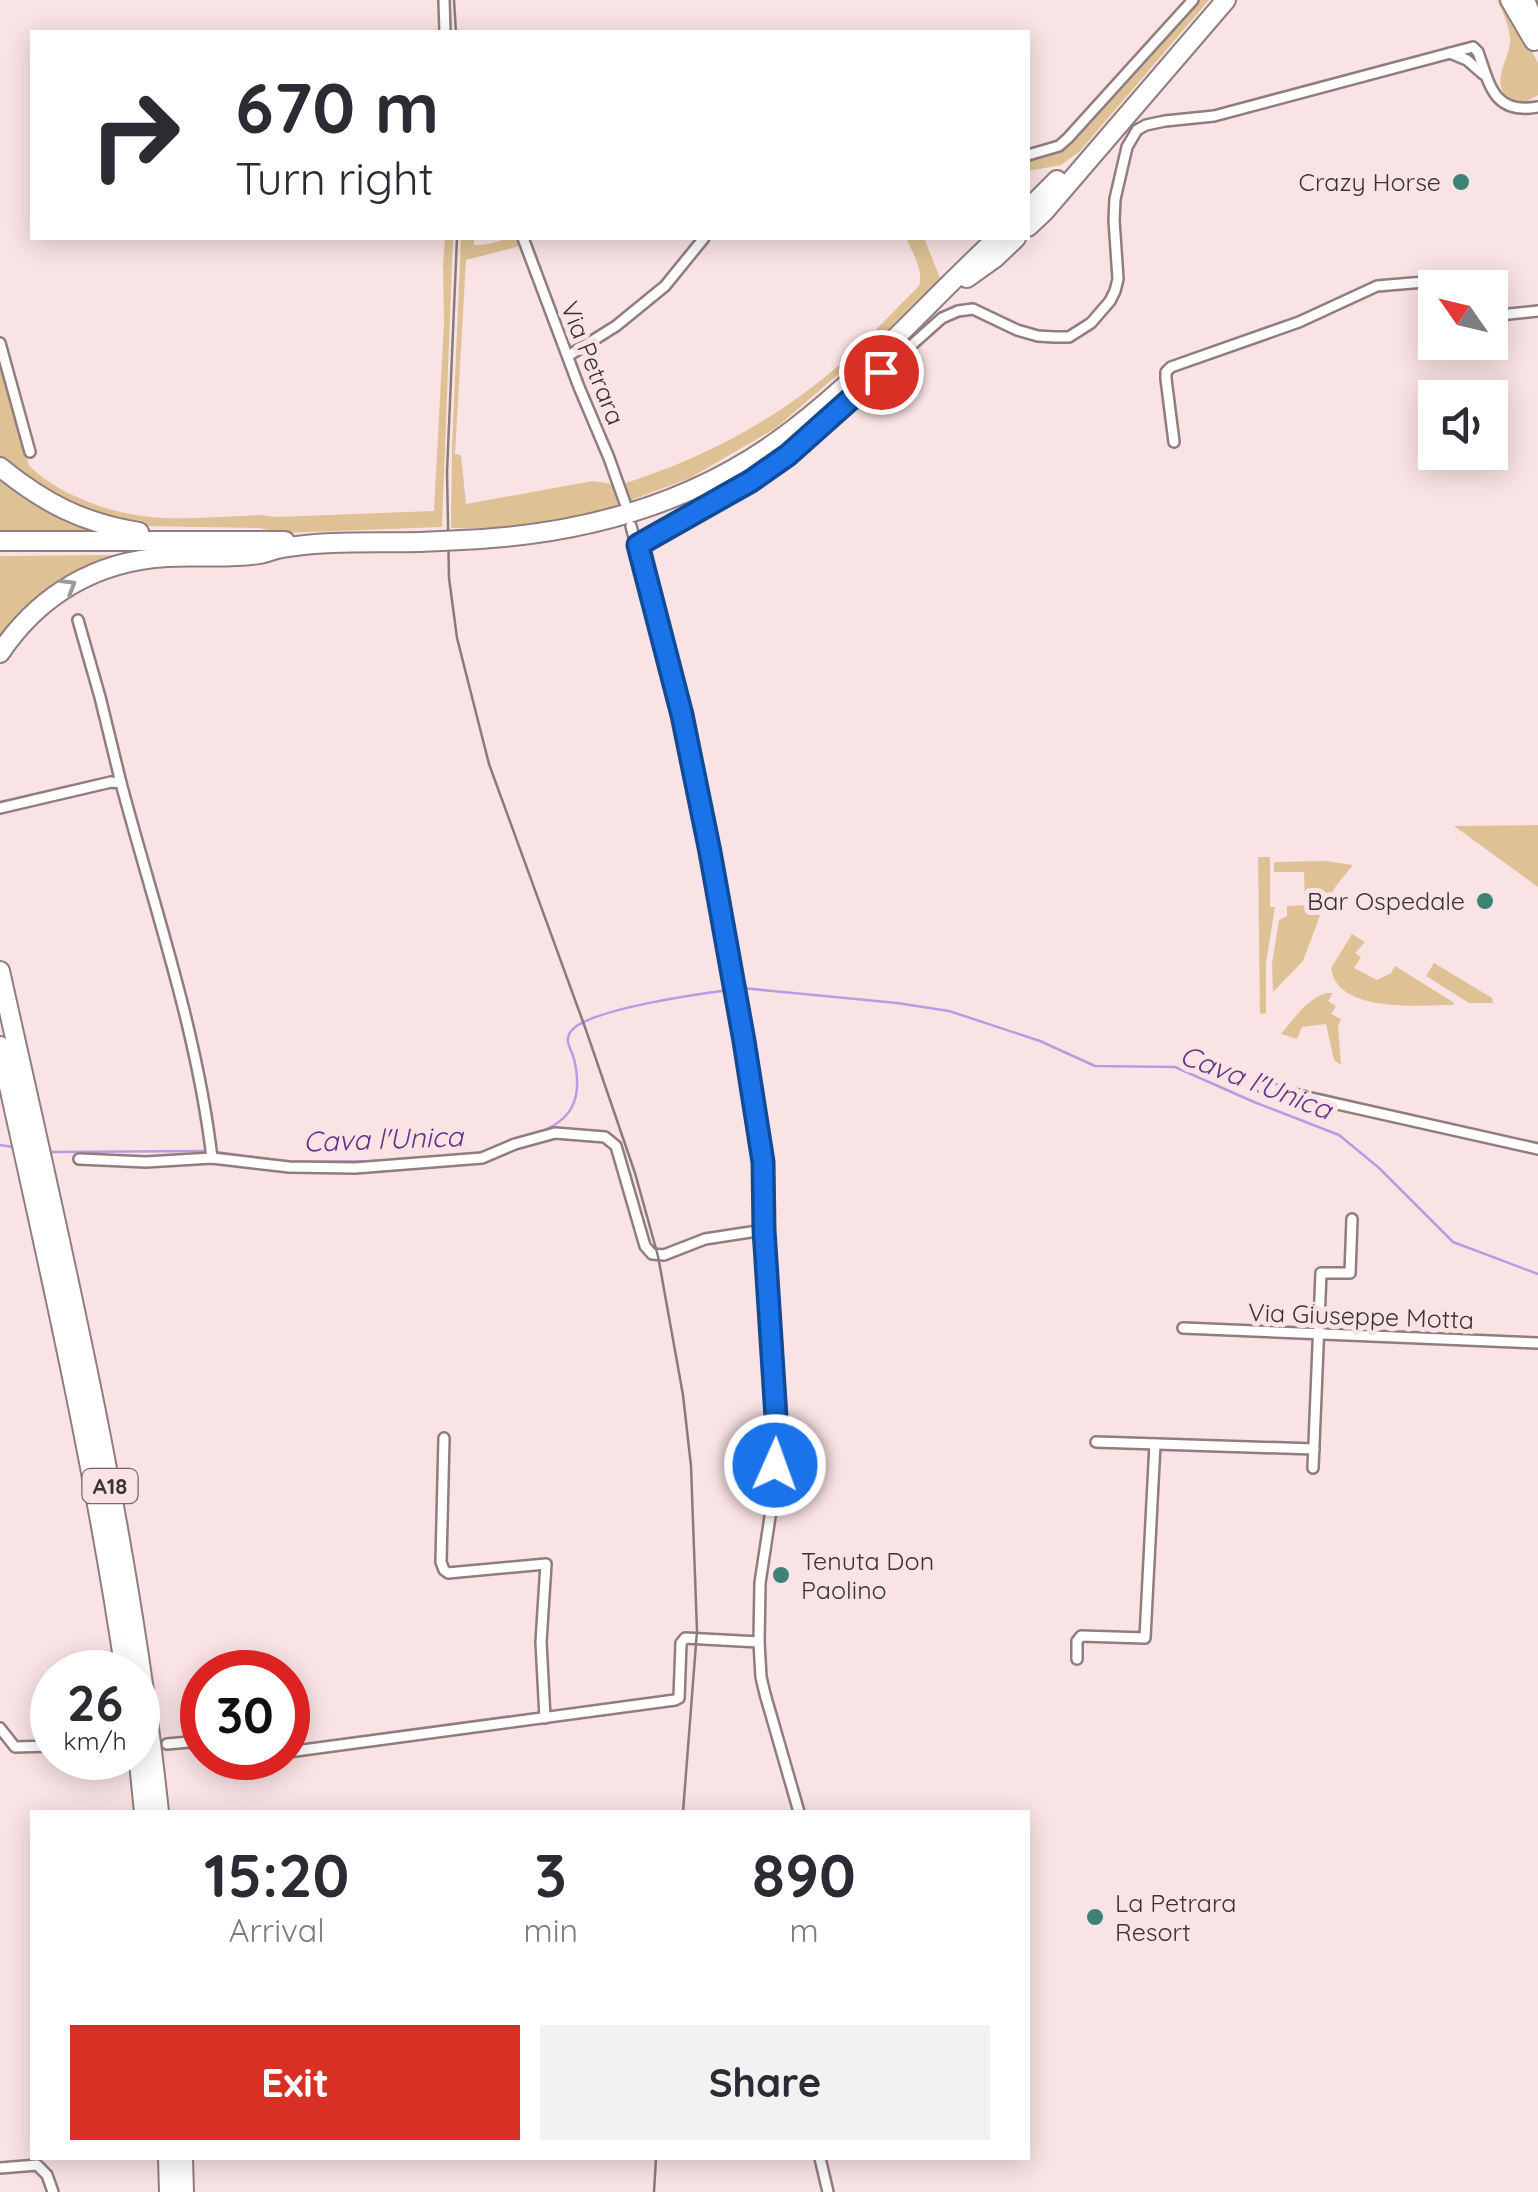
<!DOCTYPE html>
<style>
body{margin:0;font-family:Quicksand,sans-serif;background:#f2f2f3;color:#2b2b33;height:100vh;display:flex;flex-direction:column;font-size:38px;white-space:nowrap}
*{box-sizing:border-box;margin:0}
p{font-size:32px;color:#7c7c81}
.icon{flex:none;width:55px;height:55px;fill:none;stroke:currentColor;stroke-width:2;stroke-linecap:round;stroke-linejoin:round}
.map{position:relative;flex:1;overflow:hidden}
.side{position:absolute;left:30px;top:1810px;width:1000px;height:350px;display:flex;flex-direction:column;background:#fff;border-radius:0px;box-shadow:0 5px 25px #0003}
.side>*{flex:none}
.hud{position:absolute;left:30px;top:30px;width:1000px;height:210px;border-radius:0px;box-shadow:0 5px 25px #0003;background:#fff;color:#2b2b33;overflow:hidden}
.needle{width:65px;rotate:304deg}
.tools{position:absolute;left:1418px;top:270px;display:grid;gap:20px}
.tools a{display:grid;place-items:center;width:90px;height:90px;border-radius:0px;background:#fff;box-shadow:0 5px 25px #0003;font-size:50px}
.speed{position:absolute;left:30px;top:1650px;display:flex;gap:20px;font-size:50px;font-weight:700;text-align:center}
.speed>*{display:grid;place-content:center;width:130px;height:130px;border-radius:50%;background:#fff;box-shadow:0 5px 25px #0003;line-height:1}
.speed small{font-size:25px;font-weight:400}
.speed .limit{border:15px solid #d22;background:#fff;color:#111}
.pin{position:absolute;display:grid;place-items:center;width:85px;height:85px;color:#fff;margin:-42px;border:5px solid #fff;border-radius:50%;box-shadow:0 2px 10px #0007}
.me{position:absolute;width:110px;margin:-55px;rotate:2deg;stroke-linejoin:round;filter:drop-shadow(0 0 8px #0008)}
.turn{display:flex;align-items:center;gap:35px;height:210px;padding:0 40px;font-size:45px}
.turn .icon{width:130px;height:130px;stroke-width:2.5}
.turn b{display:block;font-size:70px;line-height:85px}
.eta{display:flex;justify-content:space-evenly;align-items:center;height:170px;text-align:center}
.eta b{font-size:60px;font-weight:700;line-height:70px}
.primary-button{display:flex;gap:20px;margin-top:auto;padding:20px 40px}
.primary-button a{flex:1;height:115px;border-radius:0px;background:#d93025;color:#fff;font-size:40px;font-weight:700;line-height:115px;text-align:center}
.primary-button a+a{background:#f2f2f3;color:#2b2b33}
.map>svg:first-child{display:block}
.green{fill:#dec295}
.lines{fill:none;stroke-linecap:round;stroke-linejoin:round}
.stream{stroke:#bd99e1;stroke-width:2.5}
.street-casing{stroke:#917d7e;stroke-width:14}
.primary-casing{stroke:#917d7e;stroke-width:19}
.highway-casing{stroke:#917d7e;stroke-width:22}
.street{stroke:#fff;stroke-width:9}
.primary{stroke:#fff;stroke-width:14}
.highway{stroke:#fff;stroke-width:18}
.rail{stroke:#897b7c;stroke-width:2.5}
.highway-bridge-casing{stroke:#917d7e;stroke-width:22;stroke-linecap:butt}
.highway-bridge{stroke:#fff;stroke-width:18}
.oneway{stroke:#9d9899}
.route-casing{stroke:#114b97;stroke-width:25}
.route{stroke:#1a73e8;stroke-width:18}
.poi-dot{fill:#3e8276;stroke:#fae3e5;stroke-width:4}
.labels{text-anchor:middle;stroke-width:10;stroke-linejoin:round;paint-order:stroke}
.shield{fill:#fae3e5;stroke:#746768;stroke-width:2.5}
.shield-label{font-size:22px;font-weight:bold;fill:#3b3233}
.poi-label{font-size:25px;fill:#3b3233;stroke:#fae3e5;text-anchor:end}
.street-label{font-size:25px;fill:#3b3233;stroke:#fae3e5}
.water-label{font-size:28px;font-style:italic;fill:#623489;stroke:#fae3e5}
</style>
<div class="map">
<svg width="1538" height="2192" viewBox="0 0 1538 2192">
<rect width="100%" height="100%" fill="#fae3e5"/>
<g class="green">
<path d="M1196 0H1209L1079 152 1061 165 1028 171V159L1052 152 1069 144 1087 120Z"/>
<path d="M1497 0H1504L1538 63V95C1529 101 1519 106 1509 98 1488 83 1512 57 1510 38 1509 25 1503 12 1497 0Z"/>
<path d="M445 238H453L442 527 283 533 259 528 143 526 112 520 47 493 0 459V357L29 466C64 499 120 517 167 518 198 519 230 516 262 515L275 517 434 511 444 323 443 264Z"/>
<path d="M461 238H474V245C490 246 502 238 517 238L521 246 466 260 455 454 461 455 466 504 593 481 612 484 618 506C563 520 508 530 451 528L452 447Z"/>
<path d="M906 238H924L942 283 925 299 776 428 690 478 629 501 623 484C701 459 769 424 831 372 863 346 890 314 919 286 924 271 912 252 906 238Z"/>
<path d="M0 471 120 533 0 534Z"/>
<path d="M118 555C67 571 32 599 0 641V556Z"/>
<path d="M1538 825V887L1454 826Z"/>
<path d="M1258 857H1270V907H1275L1266 963V1013L1260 1014Z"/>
<path d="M1326 861 1353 865 1336 886 1322 910 1303 961 1273 992 1272 964 1279 920 1287 916V906L1305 905 1304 872H1274V862Z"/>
<path d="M1352 934 1365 942 1355 953 1361 957 1354 968 1377 980 1391 973 1395 966 1453 1002 1454 1005C1419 1005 1337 1014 1331 968Z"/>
<path d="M1434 963 1492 998 1493 1003H1469L1426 976Z"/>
<path d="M1327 993H1333L1328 1001 1336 1006 1331 1014 1341 1019 1338 1026 1341 1065 1334 1060 1326 1024 1302 1027 1297 1039 1281 1034C1295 1018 1306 999 1327 993Z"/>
</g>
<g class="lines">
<g class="stream">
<path d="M742 988 897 1003 949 1011 1040 1041 1095 1066 1175 1067 1254 1102 1339 1135 1378 1167 1453 1242 1538 1274"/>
<path d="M531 1135C571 1123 584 1101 574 1059 571 1048 563 1040 572 1030 591 1009 698 994 729 990"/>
<path d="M0 1145 13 1147"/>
<path d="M51 1152 208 1151"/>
<path d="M216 1152 289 1162 382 1161"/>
</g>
<g class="street-casing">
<g id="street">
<path d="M444 0 445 32"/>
<path d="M1450 53 1467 60 1483 74"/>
<path d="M1028 155 1059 146 1068 138 1193 0"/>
<path d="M523 238 579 387 609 458 625 503"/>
<path d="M1490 316 1538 311"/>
<path d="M0 343 30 452"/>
<path d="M568 356 616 326 665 286 704 238"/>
<path d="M1174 442 1166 379V372L1171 367 1299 322 1377 286 1436 281 1440 288"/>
<path d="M631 526 681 715 710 851 744 1041 763 1163 764 1230 777 1433 773 1497 760 1583 759 1642 761 1677 765 1694 799 1812"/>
<path d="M638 545 751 481 788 455 942 318 958 311 973 309 1017 330 1038 336 1054 337H1069L1091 323 1110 301 1115 291 1118 279 1114 220 1115 199 1127 147 1137 130 1146 125 1165 121 1214 116 1473 47 1478 52C1490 86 1494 115 1538 107"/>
<path d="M78 620 100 697 121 783"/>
<path d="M0 808 111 782 121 783C154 907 197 1030 212 1158"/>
<path d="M1262 1087 1538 1149"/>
<path d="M79 1159 146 1162 212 1158 289 1167 355 1168 482 1158 515 1144 555 1133 605 1137 616 1146 645 1246 652 1254 664 1255 705 1239 764 1230"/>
<path d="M1183 1328 1538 1343"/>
<path d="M444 1438 441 1562 444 1570 448 1573 546 1564 541 1642 545 1718"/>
<path d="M1096 1442 1314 1449"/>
<path d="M1313 1468 1321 1273H1350L1352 1219"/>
<path d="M1077 1659V1641L1081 1636 1145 1638 1155 1444"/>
<path d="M0 1728 15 1747 52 1746"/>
<path d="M167 1744 189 1742 202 1747"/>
<path d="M288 1752 675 1700 679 1698 681 1643 685 1638 759 1642"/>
<path d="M820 2158 828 2192"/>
<path d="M0 2168 37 2165 47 2175 53 2192"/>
</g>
</g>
<g class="primary-casing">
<path id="primary" d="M1527 0 1538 26"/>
</g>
<g class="highway-casing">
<g id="highway">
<path d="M1510 0 1534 41"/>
<path d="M1028 209 1057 180"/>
<path d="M1028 227 1044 212 1226 0"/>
<path d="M967 278 995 258 1016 238"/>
<path d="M0 467C44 503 83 523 139 532"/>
<path d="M462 540C580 535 696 504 791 431 866 374 928 302 997 238"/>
<path d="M0 541H285"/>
<path d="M0 653C39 595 96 561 167 557 197 555 229 559 259 554 267 553 274 549 282 548 326 540 375 543 420 542"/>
<path d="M0 971C62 1249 129 1528 159 1812"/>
<path d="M0 1046C46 1254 94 1461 125 1672"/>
<path d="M138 1753 144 1812"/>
<path d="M168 2158 169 2192"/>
<path d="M183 2158 184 2192"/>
</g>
</g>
<use href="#street" class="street"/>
<use href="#primary" class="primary"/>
<use href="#highway" class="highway"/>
<g class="rail">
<path d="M454 0 456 32"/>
<path d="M457 238 447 472 449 578 457 638 489 764 586 1030 635 1173 658 1256 683 1395 691 1466 697 1631 683 1812"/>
<path d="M654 2192 656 2158"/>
</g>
<g class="highway-bridge-casing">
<path id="highway-bridge" d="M420 542 462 540"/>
</g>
<use href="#highway-bridge" class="highway-bridge"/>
</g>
<defs><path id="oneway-chevron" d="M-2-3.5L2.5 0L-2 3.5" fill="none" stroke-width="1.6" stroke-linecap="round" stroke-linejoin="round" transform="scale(2.5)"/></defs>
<use class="oneway" href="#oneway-chevron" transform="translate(69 586) rotate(-31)"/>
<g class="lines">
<g class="route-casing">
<path id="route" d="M775 1465 777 1433 764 1230 763 1162 744 1041 710 852 682 715 638 545 751 481 788 455 881 372"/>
</g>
<use href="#route" class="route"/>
</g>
<g class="poi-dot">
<circle cx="1461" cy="182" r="10"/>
<circle cx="1485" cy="901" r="10"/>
<circle cx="781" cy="1575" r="10"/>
<circle cx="1095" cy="1917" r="10"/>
</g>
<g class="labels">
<rect class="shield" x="82.5" y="1469" width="55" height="34" rx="8"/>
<g class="shield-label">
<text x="110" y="1494">A18</text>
</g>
<g class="poi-label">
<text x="1441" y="191">Crazy Horse</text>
<text x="1465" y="910">Bar Ospedale</text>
<text x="801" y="1570" text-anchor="start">Tenuta Don<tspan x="801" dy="29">Paolino</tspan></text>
<text x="1115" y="1912" text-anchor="start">La Petrara<tspan x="1115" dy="29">Resort</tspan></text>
</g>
<g class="street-label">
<text transform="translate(593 363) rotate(68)" y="9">Via Petrara</text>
<text transform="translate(1361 1316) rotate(2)" y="9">Via Giuseppe Motta</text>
</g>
<g class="water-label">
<text transform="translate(1256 1082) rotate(21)" y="10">Cava l'Unica</text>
<text transform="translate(383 1139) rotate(-2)" y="10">Cava l'Unica</text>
</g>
</g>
</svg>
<div class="tools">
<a><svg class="needle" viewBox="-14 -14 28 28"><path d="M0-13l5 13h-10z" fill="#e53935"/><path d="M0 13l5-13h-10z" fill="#7c7c81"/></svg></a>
<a><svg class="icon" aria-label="sound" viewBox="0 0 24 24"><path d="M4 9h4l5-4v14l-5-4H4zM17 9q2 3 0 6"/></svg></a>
</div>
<div class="speed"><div>26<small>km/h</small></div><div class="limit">30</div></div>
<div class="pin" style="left:881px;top:372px;background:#d93025"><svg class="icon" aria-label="arrive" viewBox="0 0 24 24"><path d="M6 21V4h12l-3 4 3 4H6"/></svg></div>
<svg class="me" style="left:775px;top:1465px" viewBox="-20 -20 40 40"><circle r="17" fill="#1a73e8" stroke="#fff" stroke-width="3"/><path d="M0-11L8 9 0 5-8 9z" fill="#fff"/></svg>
<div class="hud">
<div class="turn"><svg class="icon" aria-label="right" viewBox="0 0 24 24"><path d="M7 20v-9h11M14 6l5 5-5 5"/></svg><div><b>670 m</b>Turn right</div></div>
</div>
<section class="side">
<div class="eta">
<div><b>15:20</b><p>Arrival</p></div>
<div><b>3</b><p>min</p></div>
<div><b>890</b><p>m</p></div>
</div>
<div class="primary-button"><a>Exit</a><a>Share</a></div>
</section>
</div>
